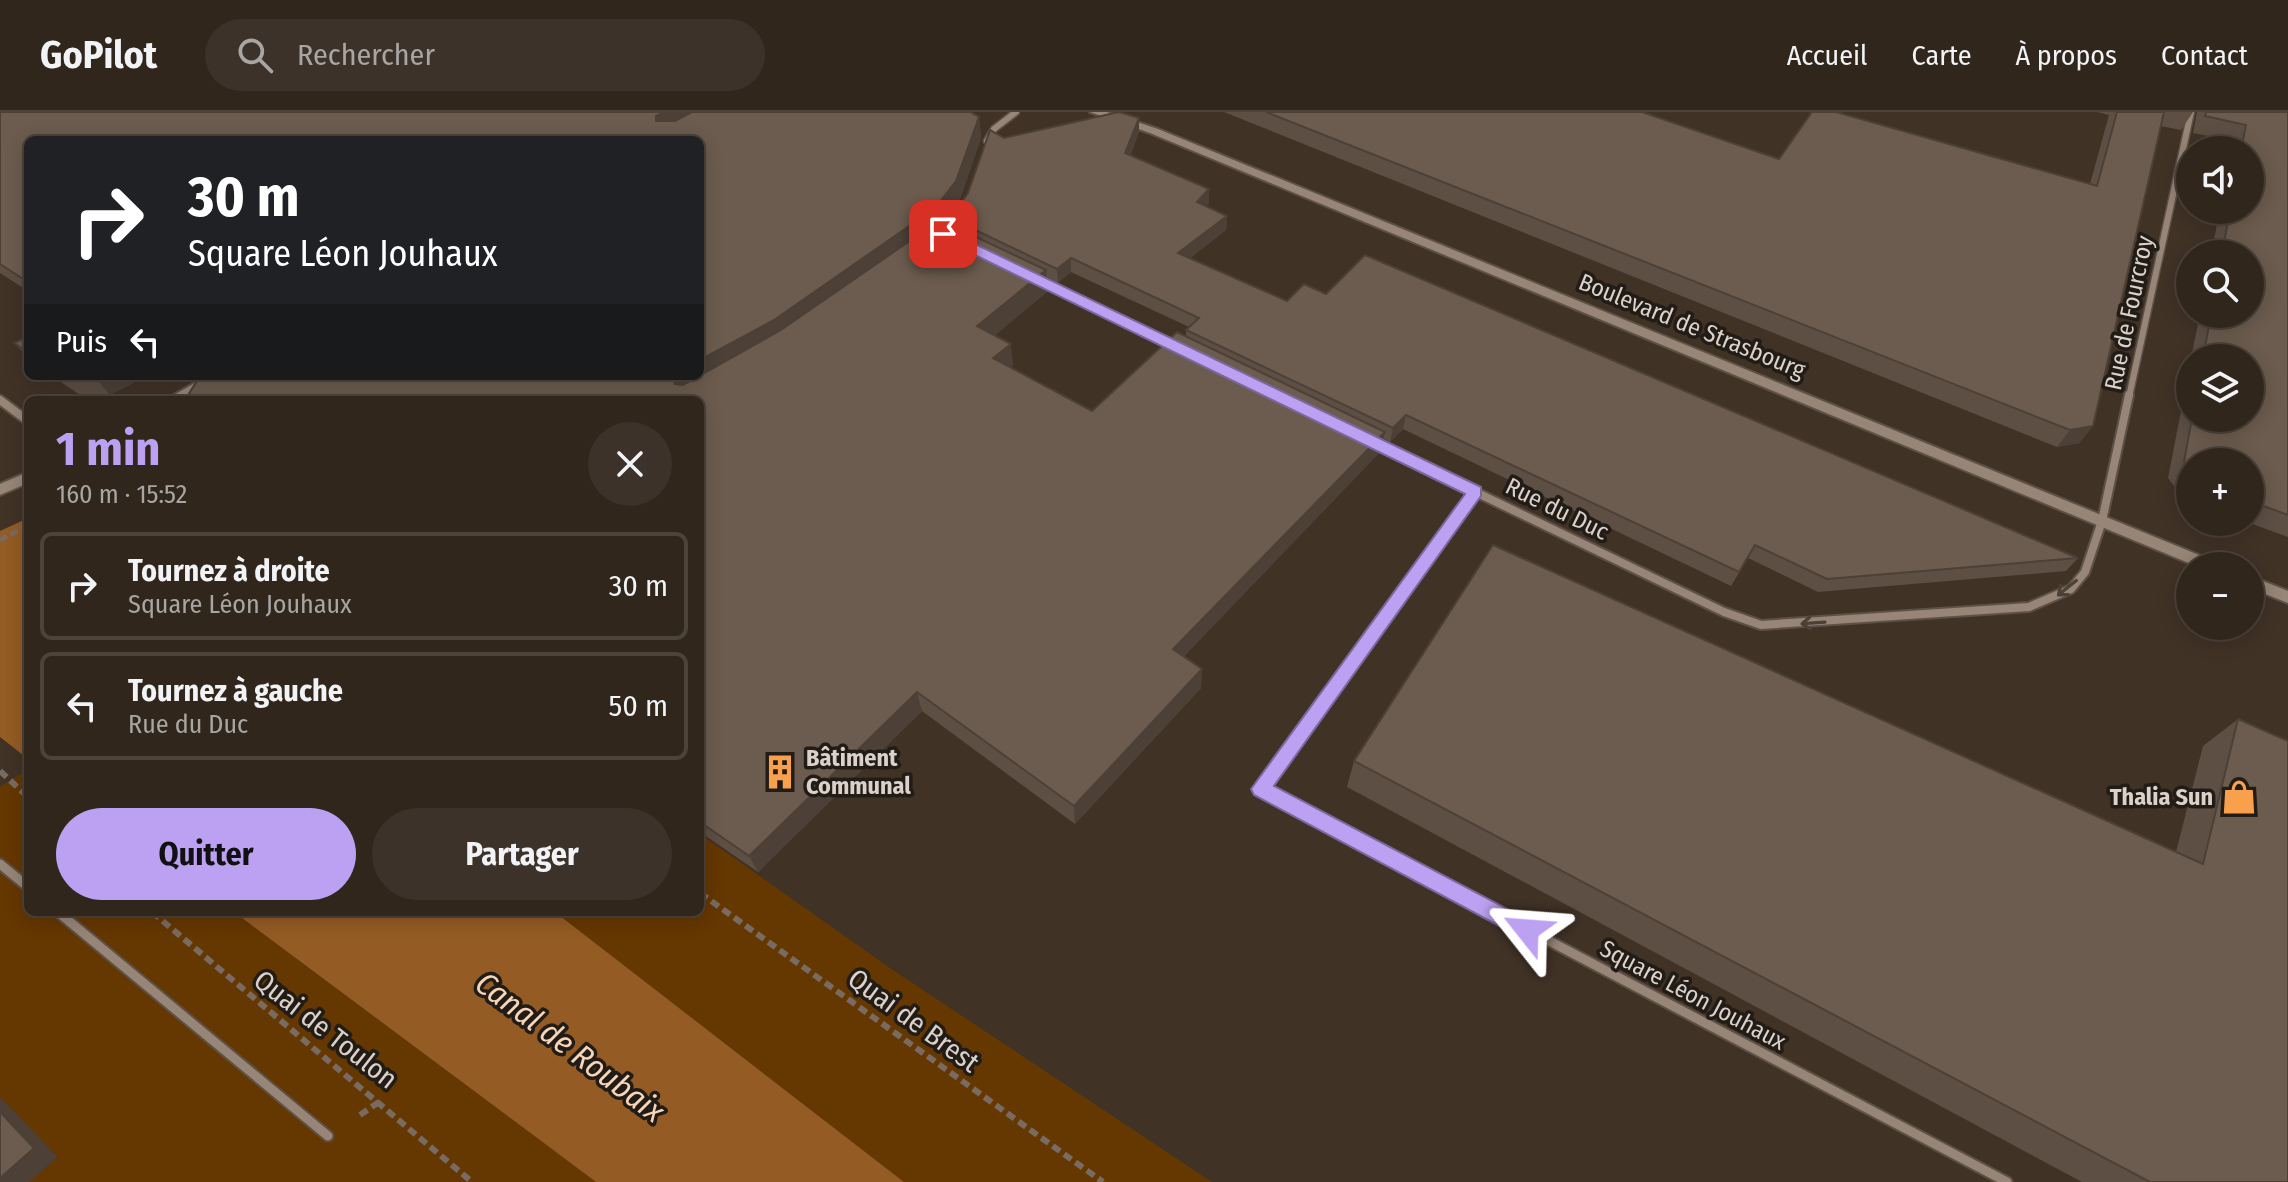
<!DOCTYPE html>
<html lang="fr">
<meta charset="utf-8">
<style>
body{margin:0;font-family:"Fira Sans Condensed",sans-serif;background:#3d3229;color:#f1f3f6;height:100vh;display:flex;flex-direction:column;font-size:30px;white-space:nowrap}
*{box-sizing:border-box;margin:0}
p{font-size:26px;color:#a8a5a3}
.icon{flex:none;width:44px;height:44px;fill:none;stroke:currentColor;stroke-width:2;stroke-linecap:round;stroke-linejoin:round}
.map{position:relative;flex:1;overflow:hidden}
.panel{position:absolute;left:24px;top:284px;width:680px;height:520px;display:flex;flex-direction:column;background:#31261c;border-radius:12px;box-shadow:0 4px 20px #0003,0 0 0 2px #4c433b}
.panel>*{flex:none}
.banner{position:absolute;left:24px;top:24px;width:680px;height:244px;border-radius:12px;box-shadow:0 4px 20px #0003,0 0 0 2px #4c433b;background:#202124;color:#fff;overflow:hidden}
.controls{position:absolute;left:2176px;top:24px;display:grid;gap:16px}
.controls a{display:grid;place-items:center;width:88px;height:88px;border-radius:50%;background:#31261c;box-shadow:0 4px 20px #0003,0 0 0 2px #4c433b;font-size:40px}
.pin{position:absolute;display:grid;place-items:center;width:68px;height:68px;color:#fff;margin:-34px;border-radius:16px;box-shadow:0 4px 12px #0006}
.me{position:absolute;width:88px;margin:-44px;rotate:298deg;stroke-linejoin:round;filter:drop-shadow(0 0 6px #0008)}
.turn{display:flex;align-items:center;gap:28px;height:168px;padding:0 32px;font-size:36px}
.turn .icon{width:104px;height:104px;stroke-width:2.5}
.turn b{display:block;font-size:56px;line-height:68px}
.then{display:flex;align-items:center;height:76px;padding:0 32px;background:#0003;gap:16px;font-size:30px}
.round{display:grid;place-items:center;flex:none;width:84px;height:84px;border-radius:42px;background:#3d3229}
.overview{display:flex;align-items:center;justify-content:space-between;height:136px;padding:0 32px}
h1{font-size:48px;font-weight:700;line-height:60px;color:#bca0f2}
.primary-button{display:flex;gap:16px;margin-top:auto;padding:16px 32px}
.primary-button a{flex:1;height:92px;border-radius:48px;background:#bca0f2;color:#111;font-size:32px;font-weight:700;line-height:92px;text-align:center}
.primary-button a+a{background:#3d3229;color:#f1f3f6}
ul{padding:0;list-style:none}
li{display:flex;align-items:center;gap:24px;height:108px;margin:0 16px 12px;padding:0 16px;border:4px solid #4c433b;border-radius:12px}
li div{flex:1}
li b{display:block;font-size:30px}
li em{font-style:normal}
header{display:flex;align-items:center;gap:48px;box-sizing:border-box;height:112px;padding:0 40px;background:#31261c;border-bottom:2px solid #4c433b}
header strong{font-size:38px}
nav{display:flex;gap:44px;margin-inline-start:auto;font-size:28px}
.search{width:560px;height:72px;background:#3d3229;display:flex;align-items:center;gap:20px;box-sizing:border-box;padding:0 28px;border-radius:44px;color:#a8a5a3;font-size:30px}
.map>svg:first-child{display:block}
.green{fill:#653701}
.water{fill:#945b24}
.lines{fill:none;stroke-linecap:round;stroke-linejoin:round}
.street-far2-casing{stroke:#5d5147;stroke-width:9}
.street-far1-casing{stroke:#5d5147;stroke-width:12}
.street-casing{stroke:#5d5147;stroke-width:13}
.secondary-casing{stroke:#5d5147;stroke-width:4}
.path-far1{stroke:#796b61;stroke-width:5;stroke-dasharray:8 4;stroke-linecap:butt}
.path{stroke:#796b61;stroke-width:6;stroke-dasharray:9 5;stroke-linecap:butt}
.street-far2{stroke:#978577;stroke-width:6}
.street-far1{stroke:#978577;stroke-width:8}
.street{stroke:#978577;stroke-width:9}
.secondary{fill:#978577;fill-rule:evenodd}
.wall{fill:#5d4f44;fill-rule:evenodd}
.shaded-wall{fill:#4c4037}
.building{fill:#6c5c4f;stroke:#4c4037;stroke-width:2}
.oneway{stroke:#4b4138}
.route{fill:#bca0f2;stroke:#7a689d;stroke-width:2}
.labels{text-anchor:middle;stroke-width:7;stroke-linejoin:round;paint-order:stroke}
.street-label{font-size:24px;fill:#dbd1ca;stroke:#221c16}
.poi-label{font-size:24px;font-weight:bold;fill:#dbd1ca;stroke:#221c16;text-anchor:start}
.near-street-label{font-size:28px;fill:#dbd1ca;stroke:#221c16}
.near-water-label{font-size:32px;font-style:italic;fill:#f7d5b9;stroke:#221c16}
</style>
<header>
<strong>GoPilot</strong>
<div class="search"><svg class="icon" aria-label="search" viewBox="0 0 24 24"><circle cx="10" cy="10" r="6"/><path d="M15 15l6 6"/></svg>Rechercher</div>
<nav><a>Accueil</a><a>Carte</a><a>À propos</a><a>Contact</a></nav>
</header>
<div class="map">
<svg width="2288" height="1070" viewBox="0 0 2288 1070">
<rect width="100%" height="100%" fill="#413226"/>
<g class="green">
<path d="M28 657V800H234L596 1070H0V675Z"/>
<path d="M700 722 893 858 1212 1070H904L555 800H700Z"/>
</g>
<g class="water">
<path d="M28 406V647L0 625V419Z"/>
<path d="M234 800H555L904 1070H596Z"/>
</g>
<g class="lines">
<g class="street-far2-casing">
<g id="street-far2">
<path d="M987 29 994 17 1016 0"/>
<path d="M1041 170 1173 233"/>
<path d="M2129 285 2191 0"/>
</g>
</g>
<g class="street-far1-casing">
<g id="street-far1">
<path d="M0 288 28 309"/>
<path d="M1372 330 1724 500 1761 513 2029 495 2071 477 2085 460 2102 409 2129 283"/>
<path d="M1290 636 1476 380"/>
</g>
</g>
<g class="street-casing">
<g id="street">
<path d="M1292 634 1261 677 2007 1070"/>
<path d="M0 752 28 775"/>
<path d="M58 800 328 1024"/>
</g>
</g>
<g class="secondary-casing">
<g id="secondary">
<path d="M1090 0H1107L1158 17 2216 450 2219 454H2196L1150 21Z"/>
<path d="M207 264H225L183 288H165Z"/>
<path d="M28 360V371L0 383V372Z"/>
<path d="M2250 464 2288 479V491L2250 476Z"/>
</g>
</g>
<path class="path-far1" d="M0 428 28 413"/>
<g class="path">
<path d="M0 659 28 685"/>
<path d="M700 781 1103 1070"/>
<path d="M152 800 472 1070"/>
<path d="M360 1003 379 990"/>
</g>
<use href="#street-far2" class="street-far2"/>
<use href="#street-far1" class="street-far1"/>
<use href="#street" class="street"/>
<use href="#secondary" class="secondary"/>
</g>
<g class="wall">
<path d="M0 0 979 5 981 26 959 90 945 110 951 113 950 106 968 81 1004 26 1139 6V20L1130 44 1209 91 1206 94 1227 104 1226 118 1190 146 1287 189 1326 182 2078 446 2066 459 1818 480 1748 446 1731 474 1403 317 1390 330 1383 326 1380 340 1184 544 1202 557 1201 576 1075 712 922 599 758 760 700 720V264L28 28V179L0 161ZM1071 160 1189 215 1186 218V224L1092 299 1010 255 1013 253 994 223 1048 179 1047 165 1058 171Z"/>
<path d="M1224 0H1642L1779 47 2090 72 2109 3 2097 0H2193L2181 18 2161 14 2093 314 2079 331 2057 335Z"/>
<path d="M2197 0H2288V425L2247 410H2250V350H2190V389L2185 388 2168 366 2190 253V306H2250V246H2191L2200 202H2250V142H2211L2220 98H2250V38H2231L2233 29 2193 21Z"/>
<path d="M28 225V245L14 231Z"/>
<path d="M52 264H147L110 283H80Z"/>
<path d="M2238 607 2288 1070H2082L1347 675 1354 649 2176 740 2203 634Z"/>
</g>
<g class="shaded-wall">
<path d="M664 0H711L664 25 656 9V4Z"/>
<path d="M979 5 981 26 959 90 939 118 681 287 673 266 674 264H700V248Z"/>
<path d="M1139 6V20L1125 55V41Z"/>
<path d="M1209 77V91L1196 104 1197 90Z"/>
<path d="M1227 104 1226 118 1178 155V141Z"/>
<path d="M1071 146V160L1058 171 1057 157Z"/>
<path d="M1046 158 1048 179 980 236 977 214Z"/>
<path d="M1011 232 1013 253 996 267 993 246Z"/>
<path d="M94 264H147L110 283Z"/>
<path d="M1406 303 1403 317 1390 330 1393 316Z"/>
<path d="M2093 314 2079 331 2057 335 2070 318Z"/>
<path d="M1385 320 1380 340 1172 557 1173 537Z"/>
<path d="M1202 557 1201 576 1075 712 1074 694Z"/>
<path d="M917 580 922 599 758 760 749 744Z"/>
<path d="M0 985 58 1045 29 1070H0Z"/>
</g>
<g class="building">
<path d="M0 0H664L656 4V9H675L692 0H970L979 5 956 69 935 96 774 208 700 248V28H28V170L0 152Z"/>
<path d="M1119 0 1139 6 1125 41 1209 77 1197 90 1227 104 1178 141 1287 189 1304 172 1326 182 1365 143 2078 446 1827 467 1755 433 1739 460 1406 303 1393 316 1186 218 1199 206 1071 146 1057 157 950 106 968 81 990 18 1004 26Z"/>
<path d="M1266 0H1642L1779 47 1812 0H1836L2097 74 2117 0H2164L2093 314 2070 318Z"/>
<path d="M2206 0H2288V403L2250 389V350H2190V358L2184 350 2192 306H2250V246H2203L2211 202H2250V142H2222L2230 98H2250V38H2241L2246 13 2205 4Z"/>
<path d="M940 108 1046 158 977 214 1011 232 993 246 1092 299 1177 220 1385 320 1173 537 1202 557 1074 694 917 580 749 744 700 710V288H185L200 264H674L673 266 675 272 683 273 781 218Z"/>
<path d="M28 225V240L14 231Z"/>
<path d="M1493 433 2203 752 2238 607 2288 629V1070H2150L1354 649Z"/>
<path d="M0 1000 34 1036 0 1066Z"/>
</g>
<defs><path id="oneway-shaft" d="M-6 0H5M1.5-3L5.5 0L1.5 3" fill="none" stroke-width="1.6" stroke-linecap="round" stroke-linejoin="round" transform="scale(2)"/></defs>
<g class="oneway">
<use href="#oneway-shaft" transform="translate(2067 476) rotate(141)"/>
<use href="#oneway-shaft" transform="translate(1813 511) rotate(176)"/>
</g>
<path class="route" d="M938 119H948L1481 375V384L1274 674 1534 811 1538 818 1534 825 1527 828 1520 825 1254 683 1251 677 1465 382 938 125Z"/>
<defs>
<g id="building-bare" transform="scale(2.76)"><path d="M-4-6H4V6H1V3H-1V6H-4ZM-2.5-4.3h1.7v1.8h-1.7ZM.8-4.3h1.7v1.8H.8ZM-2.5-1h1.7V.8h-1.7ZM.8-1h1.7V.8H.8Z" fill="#f9a04c" stroke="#221c16" stroke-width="2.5" paint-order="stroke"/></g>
<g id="shop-bare" transform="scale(2.76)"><path d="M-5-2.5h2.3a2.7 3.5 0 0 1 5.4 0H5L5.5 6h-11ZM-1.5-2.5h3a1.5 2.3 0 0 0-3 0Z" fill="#f9a04c" stroke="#221c16" stroke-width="2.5" paint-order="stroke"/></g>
</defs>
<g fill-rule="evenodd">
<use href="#building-bare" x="780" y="660"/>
<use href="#shop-bare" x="2239" y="685"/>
</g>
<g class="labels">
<g class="street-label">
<text transform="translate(2129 201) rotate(-78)" y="8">Rue de Fourcroy</text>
<text transform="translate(1692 214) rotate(22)" y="8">Boulevard de Strasbourg</text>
<text transform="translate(1557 397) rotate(26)" y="8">Rue du Duc</text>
<text transform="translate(1693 883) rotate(28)" y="8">Square Léon Jouhaux</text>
</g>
<g class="poi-label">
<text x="806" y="654">Bâtiment<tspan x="806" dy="28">Communal</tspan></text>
<text x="2213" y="693" text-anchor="end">Thalia Sun</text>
</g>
<g class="near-street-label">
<text transform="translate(914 908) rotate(36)" y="10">Quai de Brest</text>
<text transform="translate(326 917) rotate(38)" y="10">Quai de Toulon</text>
</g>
<g class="near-water-label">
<text transform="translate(570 935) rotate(37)" y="11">Canal de Roubaix</text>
</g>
</g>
</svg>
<div class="controls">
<a><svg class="icon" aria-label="sound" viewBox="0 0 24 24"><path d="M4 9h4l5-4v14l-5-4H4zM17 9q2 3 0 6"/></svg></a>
<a><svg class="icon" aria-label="search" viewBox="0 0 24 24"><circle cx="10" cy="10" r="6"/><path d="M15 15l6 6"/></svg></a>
<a><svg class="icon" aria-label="layers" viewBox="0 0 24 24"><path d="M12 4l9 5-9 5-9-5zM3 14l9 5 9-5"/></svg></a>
<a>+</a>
<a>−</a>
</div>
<div class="pin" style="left:943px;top:122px;background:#d93025"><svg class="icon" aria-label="arrive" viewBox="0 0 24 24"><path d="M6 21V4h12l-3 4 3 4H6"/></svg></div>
<svg class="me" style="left:1527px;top:818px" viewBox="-20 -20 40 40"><path d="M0-17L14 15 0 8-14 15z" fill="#bca0f2" stroke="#fff" stroke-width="4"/></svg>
<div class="banner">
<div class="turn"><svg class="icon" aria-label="right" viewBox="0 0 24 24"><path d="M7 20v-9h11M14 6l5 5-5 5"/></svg><div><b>30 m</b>Square Léon Jouhaux</div></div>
<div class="then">Puis<svg class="icon" aria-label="left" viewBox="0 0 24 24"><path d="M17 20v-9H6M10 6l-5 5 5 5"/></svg></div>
</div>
<section class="panel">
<div class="overview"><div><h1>1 min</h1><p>160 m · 15:52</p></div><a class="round"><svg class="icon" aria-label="close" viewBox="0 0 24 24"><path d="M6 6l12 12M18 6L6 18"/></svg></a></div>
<ul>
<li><svg class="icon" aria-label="right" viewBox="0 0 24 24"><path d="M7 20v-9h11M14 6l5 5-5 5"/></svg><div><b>Tournez à droite</b><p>Square Léon Jouhaux</p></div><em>30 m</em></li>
<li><svg class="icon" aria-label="left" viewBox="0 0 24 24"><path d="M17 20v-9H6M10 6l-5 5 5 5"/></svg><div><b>Tournez à gauche</b><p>Rue du Duc</p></div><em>50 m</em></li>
</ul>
<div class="primary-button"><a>Quitter</a><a>Partager</a></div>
</section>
</div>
